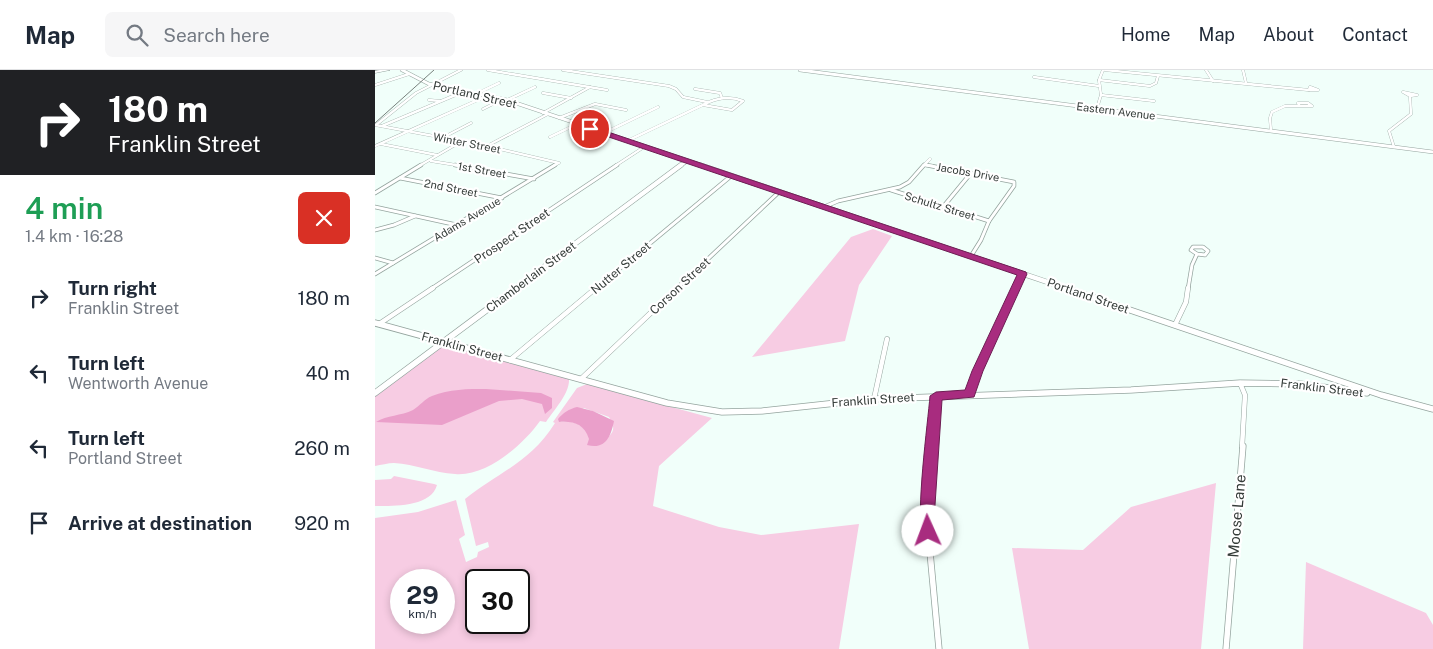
<!DOCTYPE html>
<meta charset="utf-8">
<style>
body{margin:0;font-family:"Public Sans",sans-serif;background:#f6f6f7;color:#1f2937;height:100vh;display:flex;flex-direction:column;font-size:19px;white-space:nowrap}
*{box-sizing:border-box;margin:0}
p{font-size:16px;color:#747a83}
.icon{flex:none;width:28px;height:28px;fill:none;stroke:currentColor;stroke-width:2;stroke-linecap:round;stroke-linejoin:round}
.map{position:relative;flex:1;overflow:hidden}
.side{display:flex;flex-direction:column;background:#fff;width:375px}
.side>*{flex:none}
.guide{background:#202124;color:#fff;overflow:hidden}
.speed{position:absolute;left:15px;top:499px;display:flex;gap:10px;font-size:25px;font-weight:700;text-align:center}
.speed>*{display:grid;place-content:center;width:65px;height:65px;border-radius:50%;background:#fff;box-shadow:0 2px 8px #0003;line-height:1}
.speed small{font-size:12px;font-weight:400}
.speed .limit{border:2px solid #111;border-radius:8px;background:#fff;color:#111}
.pin{position:absolute;display:grid;place-items:center;width:42px;height:42px;color:#fff;margin:-21px;border:2px solid #fff;border-radius:50%;box-shadow:0 1px 5px #0007}
.me{position:absolute;width:55px;margin:-28px;rotate:358deg;stroke-linejoin:round;filter:drop-shadow(0 0 4px #0008)}
.turn{display:flex;align-items:center;gap:18px;height:105px;padding:0 25px;font-size:22px}
.turn .icon{width:65px;height:65px;stroke-width:2.5}
.turn b{display:block;font-size:35px;line-height:42px}
.round{display:grid;place-items:center;flex:none;width:52px;height:52px;border-radius:8px;background:#f6f6f7}
.headline{display:flex;align-items:center;justify-content:space-between;height:85px;padding:0 25px}
h1{font-size:30px;font-weight:600;line-height:38px;color:#1e9e55}
ul{padding:0;list-style:none}
li{display:flex;align-items:center;gap:15px;height:75px;padding:0 25px}
li div{flex:1}
li b{display:block;font-size:19px}
li em{font-style:normal}
header{display:flex;align-items:center;gap:30px;box-sizing:border-box;height:70px;padding:0 25px;background:#fff;border-bottom:1px solid #e0e1e3}
header strong{font-size:24px}
nav{display:flex;gap:28px;margin-inline-start:auto;font-size:18px}
.search{width:350px;height:45px;background:#f6f6f7;display:flex;align-items:center;gap:12px;box-sizing:border-box;padding:0 18px;border-radius:8px;color:#747a83;font-size:19px}
main{display:flex;flex:1;min-height:0}
.map>svg:first-child{display:block}
.green{fill:#f7cce3;fill-rule:evenodd}
.water{fill:#ea9fca}
.lines{fill:none;stroke-linecap:round;stroke-linejoin:round}
.minor-far3-casing{stroke:#94a49e;stroke-width:3}
.minor-far2-casing{stroke:#94a49e;stroke-width:4.5}
.minor-far1-casing{stroke:#94a49e;stroke-width:5.5}
.minor-casing{stroke:#94a49e;stroke-width:7}
.tertiary-far2-casing{stroke:#94a49e;stroke-width:4}
.tertiary-far1-casing{stroke:#94a49e;stroke-width:5.5}
.tertiary-casing{stroke:#94a49e;stroke-width:7}
.primary-casing{stroke:#94a49e;stroke-width:1}
.minor-far3{stroke:#fff;stroke-width:2.5}
.minor-far2{stroke:#fff;stroke-width:3}
.minor-far1{stroke:#fff;stroke-width:4.5}
.minor{stroke:#fff;stroke-width:5.5}
.tertiary-far2{stroke:#fff;stroke-width:3}
.tertiary-far1{stroke:#fff;stroke-width:4.5}
.tertiary{stroke:#fff;stroke-width:5.5}
.primary{fill:#fff;fill-rule:evenodd}
.rail{stroke:#78817d;stroke-width:1}
.route{fill:#a82c7f;stroke:#6d1d53}
.labels{text-anchor:middle;stroke-width:4.5;stroke-linejoin:round;paint-order:stroke}
.far-street-label{font-size:11px;fill:#353c39;stroke:#fff}
.street-label{font-size:12px;fill:#353c39;stroke:#fff}
.near-street-label{font-size:15px;fill:#353c39;stroke:#fff}
</style>
<header>
<strong>Map</strong>
<div class="search"><svg class="icon" aria-label="search" viewBox="0 0 24 24"><circle cx="10" cy="10" r="6"/><path d="M15 15l6 6"/></svg>Search here</div>
<nav><a>Home</a><a>Map</a><a>About</a><a>Contact</a></nav>
</header>
<main>
<section class="side">
<div class="guide">
<div class="turn"><svg class="icon" aria-label="right" viewBox="0 0 24 24"><path d="M7 20v-9h11M14 6l5 5-5 5"/></svg><div><b>180 m</b>Franklin Street</div></div>
</div>
<div class="headline"><div><h1>4 min</h1><p>1.4 km · 16:28</p></div><a class="round" style="background:#d93025;color:#fff"><svg class="icon" aria-label="close" viewBox="0 0 24 24"><path d="M6 6l12 12M18 6L6 18"/></svg></a></div>
<ul>
<li><svg class="icon" aria-label="right" viewBox="0 0 24 24"><path d="M7 20v-9h11M14 6l5 5-5 5"/></svg><div><b>Turn right</b><p>Franklin Street</p></div><em>180 m</em></li>
<li><svg class="icon" aria-label="left" viewBox="0 0 24 24"><path d="M17 20v-9H6M10 6l-5 5 5 5"/></svg><div><b>Turn left</b><p>Wentworth Avenue</p></div><em>40 m</em></li>
<li><svg class="icon" aria-label="left" viewBox="0 0 24 24"><path d="M17 20v-9H6M10 6l-5 5 5 5"/></svg><div><b>Turn left</b><p>Portland Street</p></div><em>260 m</em></li>
<li><svg class="icon" aria-label="arrive" viewBox="0 0 24 24"><path d="M6 21V4h12l-3 4 3 4H6"/></svg><div><b>Arrive at destination</b></div><em>920 m</em></li>
</ul>
</section>
<div class="map">
<svg width="1058" height="579" viewBox="0 0 1058 579">
<rect width="100%" height="100%" fill="#f1fffa"/>
<g class="green">
<path d="M498 159 517 166 484 215 470 271 377 287 476 167Z"/>
<path d="M70 274 194 309C195 323 179 340 171 352L165 351C148 375 111 407 80 404 59 403 40 394 19 393 13 393 6 395 0 396V326Z"/>
<path d="M212 314 337 348 284 396 278 436 344 457 386 465 484 454 464 579H0V448L43 442 81 430 90 465 84 469 91 492 102 487 103 482 114 477 113 472 101 476 90 429C124 402 156 392 180 353L178 352 202 318ZM209 338 234 347C238 354 241 360 234 366L211 360 203 354 197 352H184ZM26 510H69V552H26ZM101 510H144V552H101Z"/>
<path d="M19 406 59 414 62 415C56 437 19 436 0 436V410L16 409Z"/>
<path d="M841 413 826 579H654L637 478 708 480 756 437Z"/>
<path d="M931 492 1051 543 1058 555V579H928Z"/>
</g>
<g class="water">
<path d="M111 319 166 323 177 328V338L170 344 167 334 147 329 124 331 67 355 1 352C12 345 26 346 38 340 45 336 49 329 57 326 74 319 93 319 111 319Z"/>
<path d="M202 337 218 341 239 351C236 366 231 380 212 375L214 369C209 354 199 351 184 352L183 349C188 343 194 339 202 337Z"/>
</g>
<g class="lines">
<g class="minor-far3-casing">
<g id="minor-far3">
<path d="M113 0 232 20"/>
<path d="M188 0 294 16 301 19 308 27 332 32"/>
<path d="M730 0 934 20"/>
<path d="M831 0 838 11"/>
<path d="M868 0 871 13"/>
<path d="M659 7 724 16"/>
<path d="M724 10 775 16 781 13 783 6"/>
<path d="M0 15 34 4"/>
<path d="M935 17 943 20H934Z"/>
<path d="M320 19 345 23 347 28"/>
<path d="M1028 22 1042 25 1035 26Z"/>
<path d="M103 23 124 13"/>
<path d="M168 23 196 28"/>
<path d="M726 25 779 31"/>
<path d="M54 30 65 31"/>
<path d="M132 30 160 17"/>
<path d="M722 38 726 25 724 10 728 0"/>
<path d="M108 39 128 29"/>
<path d="M168 43 215 17"/>
<path d="M184 48 220 34 251 40"/>
<path d="M0 55 112 76 184 93 178 96"/>
<path d="M1 55 41 23 86 0"/>
<path d="M7 56 90 21"/>
<path d="M896 61 895 48 897 42 910 36H937L933 33H923L924 35"/>
<path d="M229 63 283 37"/>
<path d="M69 67 96 53"/>
<path d="M175 67 202 54"/>
<path d="M252 71 334 32C346 27 356 26 368 31L357 40 328 35"/>
<path d="M6 74 62 85"/>
<path d="M0 76 114 25"/>
<path d="M112 76 173 44"/>
<path d="M1019 77 1014 61 1036 44 1035 26"/>
<path d="M56 91 87 96"/>
<path d="M550 95 558 96"/>
<path d="M44 96 87 71"/>
<path d="M240 96 269 77"/>
<path d="M548 96 555 89"/>
</g>
</g>
<g class="minor-far2-casing">
<g id="minor-far2">
<path d="M80 95 159 109"/>
<path d="M551 95 639 112V116L614 151 606 170 596 186"/>
<path d="M25 108 127 128"/>
<path d="M516 120 614 151"/>
<path d="M0 123 46 95"/>
<path d="M0 137 82 155"/>
<path d="M449 137 463 131 525 117 534 112 549 95"/>
<path d="M568 137 596 103"/>
<path d="M0 160 19 155 40 146"/>
<path d="M818 177H828L833 181 830 185 822 184 816 180Z"/>
<path d="M0 188 18 193"/>
<path d="M0 204 180 95"/>
<path d="M56 219 242 95"/>
<path d="M220 219 356 106"/>
<path d="M301 219 404 122"/>
<path d="M640 219 647 204"/>
<path d="M813 219 817 195 822 184"/>
</g>
</g>
<g class="minor-far1-casing">
<g id="minor-far1">
<path d="M4 254 58 218"/>
<path d="M800 255 811 232 813 218"/>
<path d="M135 290 221 218"/>
<path d="M206 309 302 218"/>
<path d="M865 313 870 325 867 377"/>
<path d="M594 324 602 301 640 218"/>
<path d="M499 329 512 269"/>
<path d="M557 377 561 326"/>
</g>
</g>
<g class="minor-casing">
<g id="minor">
<path d="M557 376 552 450 564 579"/>
<path d="M851 579 868 376"/>
</g>
</g>
<g class="tertiary-far2-casing">
<g id="tertiary-far2">
<path d="M27 0 54 14 132 30 329 96"/>
<path d="M425 0 1058 82"/>
<path d="M305 96 312 91"/>
</g>
</g>
<g class="tertiary-far1-casing">
<g id="tertiary-far1">
<path d="M325 95 693 219"/>
<path d="M139 219 306 95"/>
</g>
</g>
<g class="tertiary-casing">
<g id="tertiary">
<path d="M690 218 1006 325 1058 339"/>
<path d="M0 253 292 333 347 342 387 341 499 329 756 320 865 313 925 314 992 323"/>
<path d="M0 323 141 218"/>
</g>
</g>
<g class="primary-casing">
<path id="primary" d="M5 0H15L0 3V1Z"/>
</g>
<use href="#minor-far3" class="minor-far3"/>
<use href="#minor-far2" class="minor-far2"/>
<use href="#minor-far1" class="minor-far1"/>
<use href="#minor" class="minor"/>
<use href="#tertiary-far2" class="tertiary-far2"/>
<use href="#tertiary-far1" class="tertiary-far1"/>
<use href="#tertiary" class="tertiary"/>
<use href="#primary" class="primary"/>
<path class="rail" d="M0 53 59 0"/>
</g>
<path class="route" d="M213 57H218L651 202 652 204 608 301 599 327 567 330 560 435V461L558 465 553 467 548 465C540 447 553 351 555 326L561 322 590 320 597 301 642 205 213 60Z"/>
<g class="labels">
<g class="far-street-label">
<text transform="translate(741 41) rotate(7)" y="4">Eastern Avenue</text>
<text transform="translate(92 73) rotate(11)" y="4">Winter Street</text>
<text transform="translate(107 100) rotate(10)" y="4">1st Street</text>
<text transform="translate(593 102) rotate(10)" y="4">Jacobs Drive</text>
<text transform="translate(76 118) rotate(11)" y="4">2nd Street</text>
<text transform="translate(565 136) rotate(17)" y="4">Schultz Street</text>
<text transform="translate(92 149) rotate(-31)" y="4">Adams Avenue</text>
</g>
<g class="street-label">
<text transform="translate(100 25) rotate(13)" y="4">Portland Street</text>
<text transform="translate(137 166) rotate(-34)" y="4">Prospect Street</text>
<text transform="translate(246 198) rotate(-40)" y="4">Nutter Street</text>
<text transform="translate(156 207) rotate(-37)" y="4">Chamberlain Street</text>
<text transform="translate(305 216) rotate(-43)" y="4">Corson Street</text>
<text transform="translate(713 226) rotate(19)" y="4">Portland Street</text>
<text transform="translate(87 277) rotate(15)" y="4">Franklin Street</text>
<text transform="translate(947 318) rotate(7)" y="4">Franklin Street</text>
<text transform="translate(498 330) rotate(-4)" y="4">Franklin Street</text>
</g>
<g class="near-street-label">
<text transform="translate(862 446) rotate(-85)" y="5">Moose Lane</text>
</g>
</g>
</svg>
<div class="speed"><div>29<small>km/h</small></div><div class="limit">30</div></div>
<div class="pin" style="left:215px;top:59px;background:#d93025"><svg class="icon" aria-label="arrive" viewBox="0 0 24 24"><path d="M6 21V4h12l-3 4 3 4H6"/></svg></div>
<svg class="me" style="left:553px;top:461px" viewBox="-20 -20 40 40"><circle r="19" fill="#fff"/><path d="M0-13L10 11 0 6-10 11z" fill="#a82c7f"/></svg>
</div>
</main>
